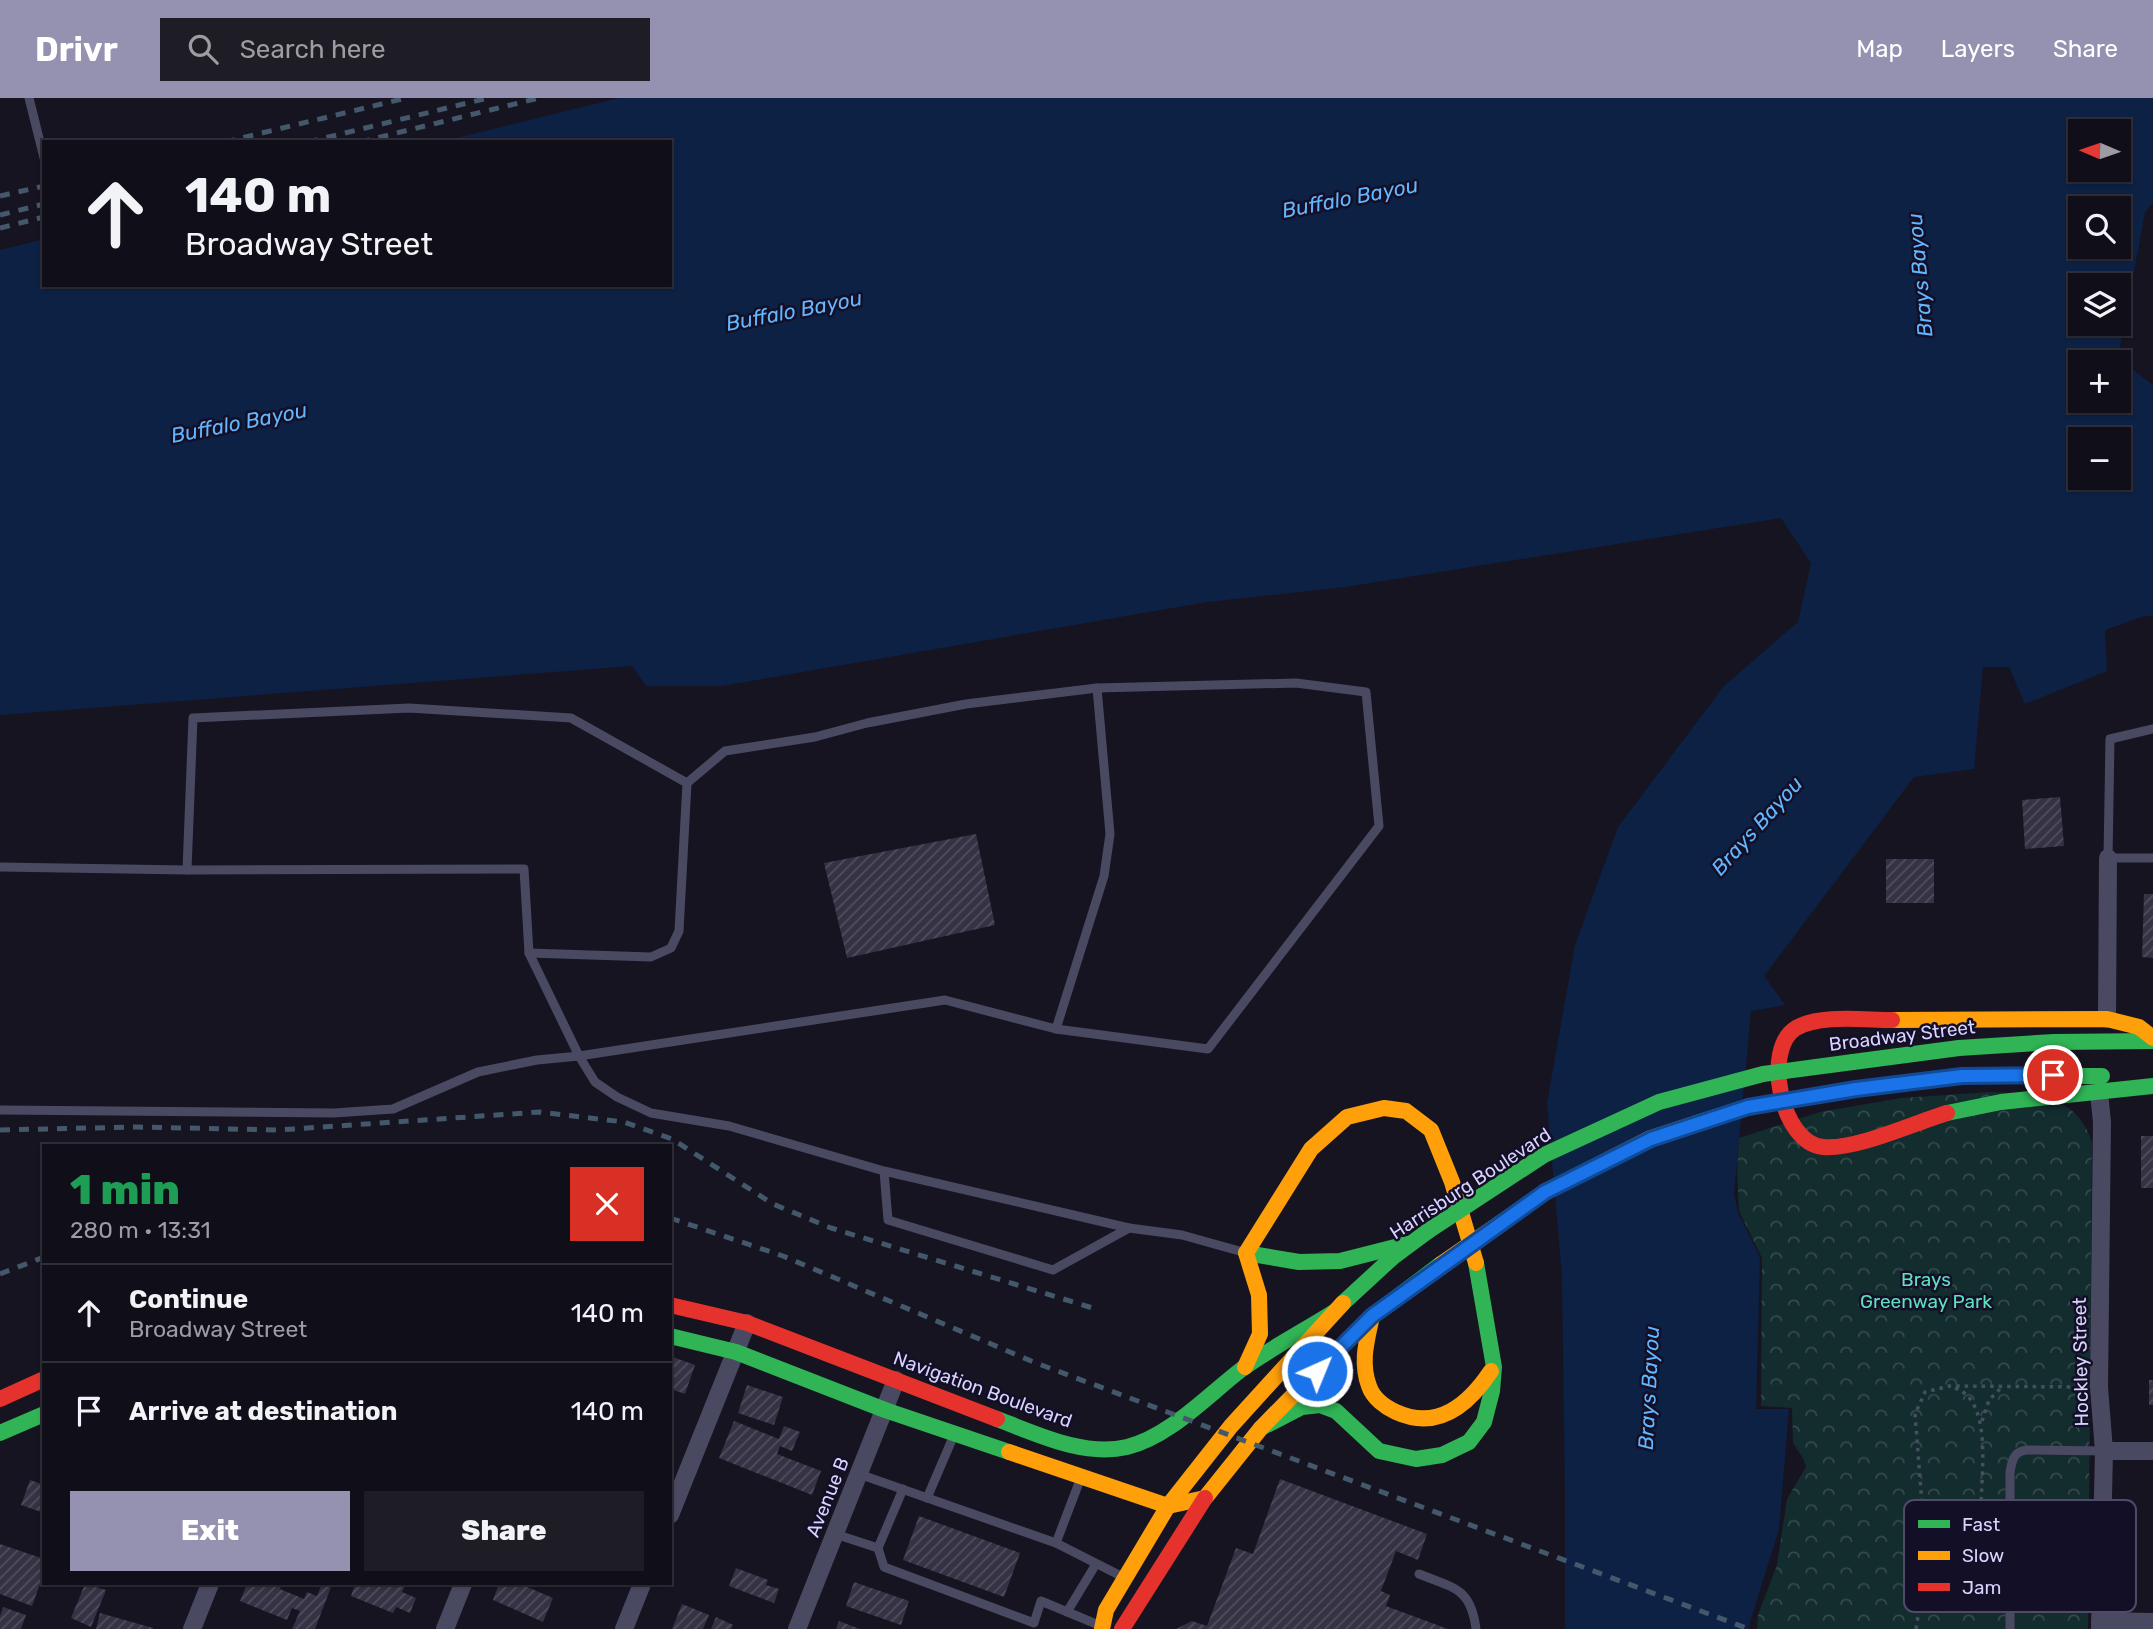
<!DOCTYPE html>
<meta charset="utf-8">
<style>
body{margin:0;font-family:Rubik,sans-serif;background:#1e1d26;color:#f1f3f6;height:100vh;display:flex;flex-direction:column;font-size:26px;white-space:nowrap}
*{box-sizing:border-box;margin:0}
p{font-size:23px;color:#9c9ca2}
.icon{flex:none;width:38px;height:38px;fill:none;stroke:currentColor;stroke-width:2;stroke-linecap:round;stroke-linejoin:round}
.map{position:relative;flex:1;overflow:hidden}
.sheet{position:absolute;left:42px;top:1046px;width:630px;height:441px;display:flex;flex-direction:column;background:#100f19;border-radius:0px;box-shadow:0 2px 5px #0004,0 0 0 2px #302f38}
.sheet>*{flex:none}
.banner{position:absolute;left:42px;top:42px;width:630px;height:147px;border-radius:0px;box-shadow:0 2px 5px #0004,0 0 0 2px #302f38;background:#100f19;color:#f1f3f6;overflow:hidden}
.needle{width:46px;rotate:272deg}
.buttons{position:absolute;left:2068px;top:21px;display:grid;gap:14px}
.buttons a{display:grid;place-items:center;width:63px;height:63px;border-radius:0px;background:#100f19;box-shadow:0 2px 5px #0004,0 0 0 2px #302f38;font-size:35px}
.pin{position:absolute;display:grid;place-items:center;width:60px;height:60px;color:#fff;margin:-30px;border:4px solid #fff;border-radius:50%;box-shadow:0 2px 7px #0007}
.me{position:absolute;width:77px;margin:-38px;rotate:44deg;stroke-linejoin:round;filter:drop-shadow(0 0 5px #0008)}
.turn{display:flex;align-items:center;gap:24px;height:147px;padding:0 28px;font-size:32px}
.turn .icon{width:91px;height:91px;stroke-width:2.5}
.turn b{display:block;font-size:49px;line-height:60px}
.round{display:grid;place-items:center;flex:none;width:74px;height:74px;border-radius:0px;background:#1e1d26}
.headline{display:flex;align-items:center;justify-content:space-between;height:119px;padding:0 28px}
h1{font-size:42px;font-weight:800;line-height:52px;color:#1e9e55}
.action{display:flex;gap:14px;margin-top:auto;padding:14px 28px}
.action a{flex:1;height:80px;border-radius:0px;background:#9591b1;color:#fff;font-size:28px;font-weight:800;line-height:80px;text-align:center}
.action a+a{background:#1e1d26;color:#f1f3f6}
ul{padding:0;list-style:none}
li{display:flex;align-items:center;gap:21px;height:98px;padding:0 28px;border-top:2px solid #302f38}
li div{flex:1}
li b{display:block;font-size:26px}
li em{font-style:normal}
header{display:flex;align-items:center;gap:42px;box-sizing:border-box;height:98px;padding:0 35px;background:#9591b1;color:#fff}
header strong{font-size:33px}
nav{display:flex;gap:38px;margin-inline-start:auto;font-size:24px}
.search{width:490px;height:63px;background:#1e1d26;display:flex;align-items:center;gap:18px;box-sizing:border-box;padding:0 24px;border-radius:0px;color:#9c9ca2;font-size:26px}
.map>svg:first-child{display:block}
.park{fill:url(#park-crowns)}
.water{fill:#0d2144;fill-rule:evenodd}
.building{fill:url(#building-hatch)}
.lines{fill:none;stroke-linecap:round;stroke-linejoin:round}
.path{stroke:#44505f;stroke-width:3.5;stroke-dasharray:3.5 5;stroke-linecap:butt}
.lane{stroke:#4a4962;stroke-width:9}
.street{stroke:#4a4962;stroke-width:18}
.fast{stroke:#30b455;stroke-width:16}
.slow{stroke:#ff9f0a;stroke-width:16}
.jam{stroke:#e5322d;stroke-width:16}
.rail{stroke:#43596b;stroke-width:5;stroke-dasharray:10 9;stroke-linecap:butt}
.fast-bridge{stroke:#30b455;stroke-width:16}
.slow-bridge{stroke:#ff9f0a;stroke-width:16}
.route-casing{stroke:#114b97;stroke-width:18}
.route{stroke:#1a73e8;stroke-width:12}
.labels{text-anchor:middle;stroke-width:5;stroke-linejoin:round;paint-order:stroke}
.street-label{font-size:19px;fill:#d9d4ff;stroke:#130f26}
.park-label{font-size:19px;fill:#5fe0c0;stroke:#130f26}
.water-label{font-size:21px;font-style:italic;fill:#62b6ff;stroke:#130f26}
.key{fill:#130f26;stroke:#4e4a67;stroke-width:2}
.key-label{font-size:19px;fill:#d9d4ff}
</style>
<header>
<strong>Drivr</strong>
<div class="search"><svg class="icon" aria-label="search" viewBox="0 0 24 24"><circle cx="10" cy="10" r="6"/><path d="M15 15l6 6"/></svg>Search here</div>
<nav><a>Map</a><a>Layers</a><a>Share</a></nav>
</header>
<div class="map">
<svg width="2153" height="1531" viewBox="0 0 2153 1531">
<defs>
<pattern id="park-crowns" width="20" height="18" patternUnits="userSpaceOnUse" patternTransform="scale(1.75)"><rect width="20" height="18" fill="#132c2d"/><path d="M2 6a3 3 0 1 1 6 0M12 15a3 3 0 1 1 6 0" fill="none" stroke="#354a4c"/></pattern>
<pattern id="building-hatch" width="6" height="6" patternUnits="userSpaceOnUse" patternTransform="scale(1.75)"><rect width="6" height="6" fill="#343243"/><path d="M-1 1l2-2M0 6l6-6M5 7l2-2" fill="none" stroke="#514f5f"/></pattern>
</defs>
<rect width="100%" height="100%" fill="#161421"/>
<path class="park" d="M1990 994C2034 996 2076 995 2092 1044L2088 1531H1757L1758 1517 1777 1467 1787 1401 1806 1369 1803 1360 1793 1345 1792 1310 1761 1308 1762 1160 1739 1113 1737 1072 1739 1040 1820 1014 1901 1000Z"/>
<path class="water" d="M619 0H2153V105L2145 114 2118 260 2153 287V518H2144L2105 532 2107 573 2025 606 2009 569H1983L1974 671 1914 679 1764 878 1785 907 1751 913 1734 1097 1739 1117 1760 1159 1756 1311H1789L1779 1431 1748 1531H1565V1395L1562 1178 1547 1005 1575 847 1618 729 1724 588 1798 524 1811 465 1781 420 1345 489 1207 504 722 588H646L632 568 0 617V152L44 141V187H670V44H440ZM2081 33H2119V72H2081ZM2081 110H2119V149H2081ZM2081 187H2119V226H2081ZM2081 264H2119V303H2081ZM2081 341H2119V380H2081Z"/>
<g class="building">
<path d="M2060 699 2064 748 2025 751 2022 702Z"/>
<path d="M976 736 995 827 847 860 824 765Z"/>
<rect x="1886" y="761" width="48" height="44"/>
<path d="M2144 796H2153V860L2142 859Z"/>
<rect x="2141" y="1038" width="12" height="52"/>
<path d="M670 1258 695 1267 685 1296 670 1291Z"/>
<rect x="2149" y="1282" width="4" height="25"/>
<path d="M747 1287 783 1299 774 1327 738 1315Z"/>
<path d="M734 1323 779 1341 784 1328 800 1334 792 1353 780 1348 777 1356 821 1373 812 1397 719 1360Z"/>
<path d="M1280 1381 1427 1436 1418 1462 1396 1453 1381 1493 1390 1497 1386 1508 1448 1531H1176L1192 1523 1207 1528 1236 1450 1253 1456Z"/>
<path d="M30 1382 44 1387V1415L21 1407Z"/>
<path d="M919 1418 1020 1455 1004 1499 903 1462Z"/>
<path d="M0 1446 44 1461V1475L32 1508 0 1496Z"/>
<path d="M736 1470 768 1482 766 1487 779 1491 774 1505 729 1488Z"/>
<path d="M854 1484 909 1503 901 1527 846 1508Z"/>
<path d="M85 1486 106 1492 91 1529 71 1520Z"/>
<path d="M247 1486H282L280 1491 304 1501 307 1494 317 1498 322 1486 331 1489 315 1531H292L300 1513 292 1510 287 1522 240 1503Z"/>
<path d="M355 1486H400L405 1488 402 1494 416 1500 410 1515 396 1509 393 1515 351 1498Z"/>
<path d="M499 1486H520L553 1500 543 1524 493 1502Z"/>
<path d="M682 1506 709 1517 703 1531H672Z"/>
<path d="M3 1509 26 1517 21 1531H0V1518Z"/>
<path d="M100 1515 153 1530V1531H96Z"/>
<path d="M716 1519 733 1527 731 1531H711Z"/>
<path d="M839 1523 860 1531H836Z"/>
</g>
<g class="lines">
<g class="path">
<path d="M1955 1290C1993 1303 1981 1376 1981 1409"/>
<path d="M1982 1323 1989 1302 2002 1289"/>
<path d="M1916 1531 1923 1487 1925 1444 1915 1316 1925 1294 1950 1288 2083 1289"/>
</g>
<g class="lane">
<path d="M29 0 44 60"/>
<path d="M2153 631 2110 641 2108 760H2153"/>
<path d="M687 685 725 653 815 639 867 625 966 606 1097 590 1296 585 1366 594 1379 728 1208 951 1056 931"/>
<path d="M0 769 187 772 524 771 529 855 579 958 945 902 1056 931 1104 778 1110 736 1097 590"/>
<path d="M187 772 193 620 409 610 571 620 687 685 679 833 671 850 651 859 529 855"/>
<path d="M0 1012 334 1015 393 1011 478 974 537 962 579 958 595 984 617 999 651 1015 729 1028 884 1073 1129 1130 1053 1172 888 1122 884 1073"/>
<path d="M1129 1130 1182 1137 1243 1154"/>
<path d="M859 1376 1056 1445"/>
<path d="M1080 1382 1056 1445 1123 1479"/>
<path d="M927 1400 954 1337"/>
<path d="M835 1436 878 1450 884 1469 1034 1525 1041 1503 1101 1528"/>
<path d="M878 1450 903 1391"/>
<path d="M1419 1476C1454 1490 1471 1490 1476 1531"/>
<path d="M1067 1514 1096 1466"/>
<path d="M2010 1531V1374C2012 1362 2014 1353 2027 1352L2104 1353"/>
</g>
<g class="street">
<path d="M2107 921 2108 760"/>
<path d="M2099 995 2102 1024 2099 1289 2104 1353 2100 1531"/>
<path d="M2104 1353H2153"/>
<path d="M670 1417 747 1225"/>
<path d="M2100 1523 2153 1524"/>
<path d="M192 1531 210 1486"/>
<path d="M445 1531 463 1486"/>
<path d="M624 1531 642 1486"/>
<path d="M797 1531 896 1282"/>
</g>
<g class="fast">
<path d="M1853 964 1959 950 2054 944 2153 943"/>
<path d="M1856 991 1962 978H2102"/>
<path d="M1947 1015 2001 1004 2153 988"/>
<path d="M1246 1155 1299 1164 1340 1163 1407 1146"/>
<path d="M1343 1205 1393 1159 1428 1133"/>
<path d="M670 1238 736 1254 885 1312 1009 1354"/>
<path d="M1314 1276 1372 1218 1441 1166"/>
<path d="M997 1321C1037 1336 1083 1359 1127 1349 1169 1339 1208 1297 1242 1271 1271 1250 1304 1233 1334 1214"/>
<path d="M1261 1330 1302 1309 1320 1307 1336 1313 1379 1353 1416 1361 1442 1357 1469 1344 1484 1324 1492 1293 1494 1269 1476 1165"/>
<path d="M0 1335 44 1316"/>
</g>
<g class="slow">
<path d="M1892 922 2107 921 2139 929 2153 940"/>
<path d="M1372 1218C1367 1242 1360 1264 1369 1288 1373 1300 1385 1309 1396 1314 1438 1333 1469 1306 1491 1273"/>
<path d="M1245 1269 1260 1236 1259 1197 1246 1155 1311 1051 1347 1019 1384 1010 1406 1013 1431 1032 1452 1084 1476 1165"/>
<path d="M1009 1354 1168 1408 1205 1400 1261 1330 1314 1276"/>
<path d="M1168 1408 1231 1328 1343 1205"/>
<path d="M1102 1531 1106 1512 1168 1408"/>
</g>
<g class="jam">
<path d="M1892 922C1864 922 1820 916 1796 930 1762 951 1781 1045 1823 1049 1856 1052 1914 1025 1947 1015"/>
<path d="M670 1207 747 1225 997 1321"/>
<path d="M0 1301 44 1281"/>
<path d="M1122 1531 1205 1400"/>
</g>
<g class="rail">
<path d="M225 44 406 0"/>
<path d="M308 44 488 0"/>
<path d="M360 44 539 0"/>
<path d="M0 98 44 88"/>
<path d="M0 117 44 106"/>
<path d="M0 130 44 119"/>
<path d="M0 1032 137 1029 279 1032 540 1014 624 1024 672 1041 773 1106 831 1130 1096 1211"/>
<path d="M670 1120 783 1158 1036 1265 1749 1531"/>
<path d="M0 1176 44 1159"/>
</g>
<g class="fast-bridge">
<path d="M1697 1025 1748 1009 1856 991"/>
<path d="M1428 1133 1544 1057 1659 1004 1763 976 1853 964"/>
</g>
<path class="slow-bridge" d="M1441 1166 1545 1094 1651 1040 1697 1025"/>
</g>
<g class="lines">
<g class="route-casing">
<path id="route" d="M1317 1273 1372 1218 1545 1094 1651 1041 1748 1009 1856 991 1962 978 2053 977"/>
</g>
<use href="#route" class="route"/>
</g>
<g class="labels">
<g class="street-label">
<text transform="translate(1902 937) rotate(-7)" y="7">Broadway Street</text>
<text transform="translate(1470 1085) rotate(-33)" y="7">Harrisburg Boulevard</text>
<text transform="translate(2080 1264) rotate(-91)" y="7">Hockley Street</text>
<text transform="translate(983 1291) rotate(20)" y="7">Navigation Boulevard</text>
<text transform="translate(827 1399) rotate(-68)" y="7">Avenue B</text>
</g>
<g class="park-label">
<text x="1926" y="1188">Brays<tspan x="1926" dy="22">Greenway Park</tspan></text>
</g>
<g class="water-label">
<text transform="translate(1350 100) rotate(-11)" y="7">Buffalo Bayou</text>
<text transform="translate(1920 177) rotate(-95)" y="7">Brays Bayou</text>
<text transform="translate(794 213) rotate(-11)" y="7">Buffalo Bayou</text>
<text transform="translate(239 325) rotate(-11)" y="7">Buffalo Bayou</text>
<text transform="translate(1757 728) rotate(-48)" y="7">Brays Bayou</text>
<text transform="translate(1649 1290) rotate(-87)" y="7">Brays Bayou</text>
</g>
</g>
<rect x="1904" y="1402" width="232" height="112" rx="10" class="key"/>
<rect x="1918" y="1422" width="32" height="8" fill="#30b455"/>
<rect x="1918" y="1453" width="32" height="9" fill="#ff9f0a"/>
<rect x="1918" y="1485" width="32" height="8" fill="#e5322d"/>
<g class="key-label">
<text x="1962" y="1433">Fast</text>
<text x="1962" y="1464">Slow</text>
<text x="1962" y="1496">Jam</text>
</g>
</svg>
<div class="buttons">
<a><svg class="needle" viewBox="-14 -14 28 28"><path d="M0-13l5 13h-10z" fill="#e53935"/><path d="M0 13l5-13h-10z" fill="#9c9ca2"/></svg></a>
<a><svg class="icon" aria-label="search" viewBox="0 0 24 24"><circle cx="10" cy="10" r="6"/><path d="M15 15l6 6"/></svg></a>
<a><svg class="icon" aria-label="layers" viewBox="0 0 24 24"><path d="M12 4l9 5-9 5-9-5zM3 14l9 5 9-5"/></svg></a>
<a>+</a>
<a>−</a>
</div>
<div class="pin" style="left:2053px;top:977px;background:#d93025"><svg class="icon" aria-label="arrive" viewBox="0 0 24 24"><path d="M6 21V4h12l-3 4 3 4H6"/></svg></div>
<svg class="me" style="left:1317px;top:1273px" viewBox="-20 -20 40 40"><circle r="17" fill="#1a73e8" stroke="#fff" stroke-width="3"/><path d="M0-11L8 9 0 5-8 9z" fill="#fff"/></svg>
<div class="banner">
<div class="turn"><svg class="icon" aria-label="ahead" viewBox="0 0 24 24"><path d="M12 20V5M6 11l6-6 6 6"/></svg><div><b>140 m</b>Broadway Street</div></div>
</div>
<section class="sheet">
<div class="headline"><div><h1>1 min</h1><p>280 m · 13:31</p></div><a class="round" style="background:#d93025;color:#fff"><svg class="icon" aria-label="close" viewBox="0 0 24 24"><path d="M6 6l12 12M18 6L6 18"/></svg></a></div>
<ul>
<li><svg class="icon" aria-label="ahead" viewBox="0 0 24 24"><path d="M12 20V5M6 11l6-6 6 6"/></svg><div><b>Continue</b><p>Broadway Street</p></div><em>140 m</em></li>
<li><svg class="icon" aria-label="arrive" viewBox="0 0 24 24"><path d="M6 21V4h12l-3 4 3 4H6"/></svg><div><b>Arrive at destination</b></div><em>140 m</em></li>
</ul>
<div class="action"><a>Exit</a><a>Share</a></div>
</section>
</div>
